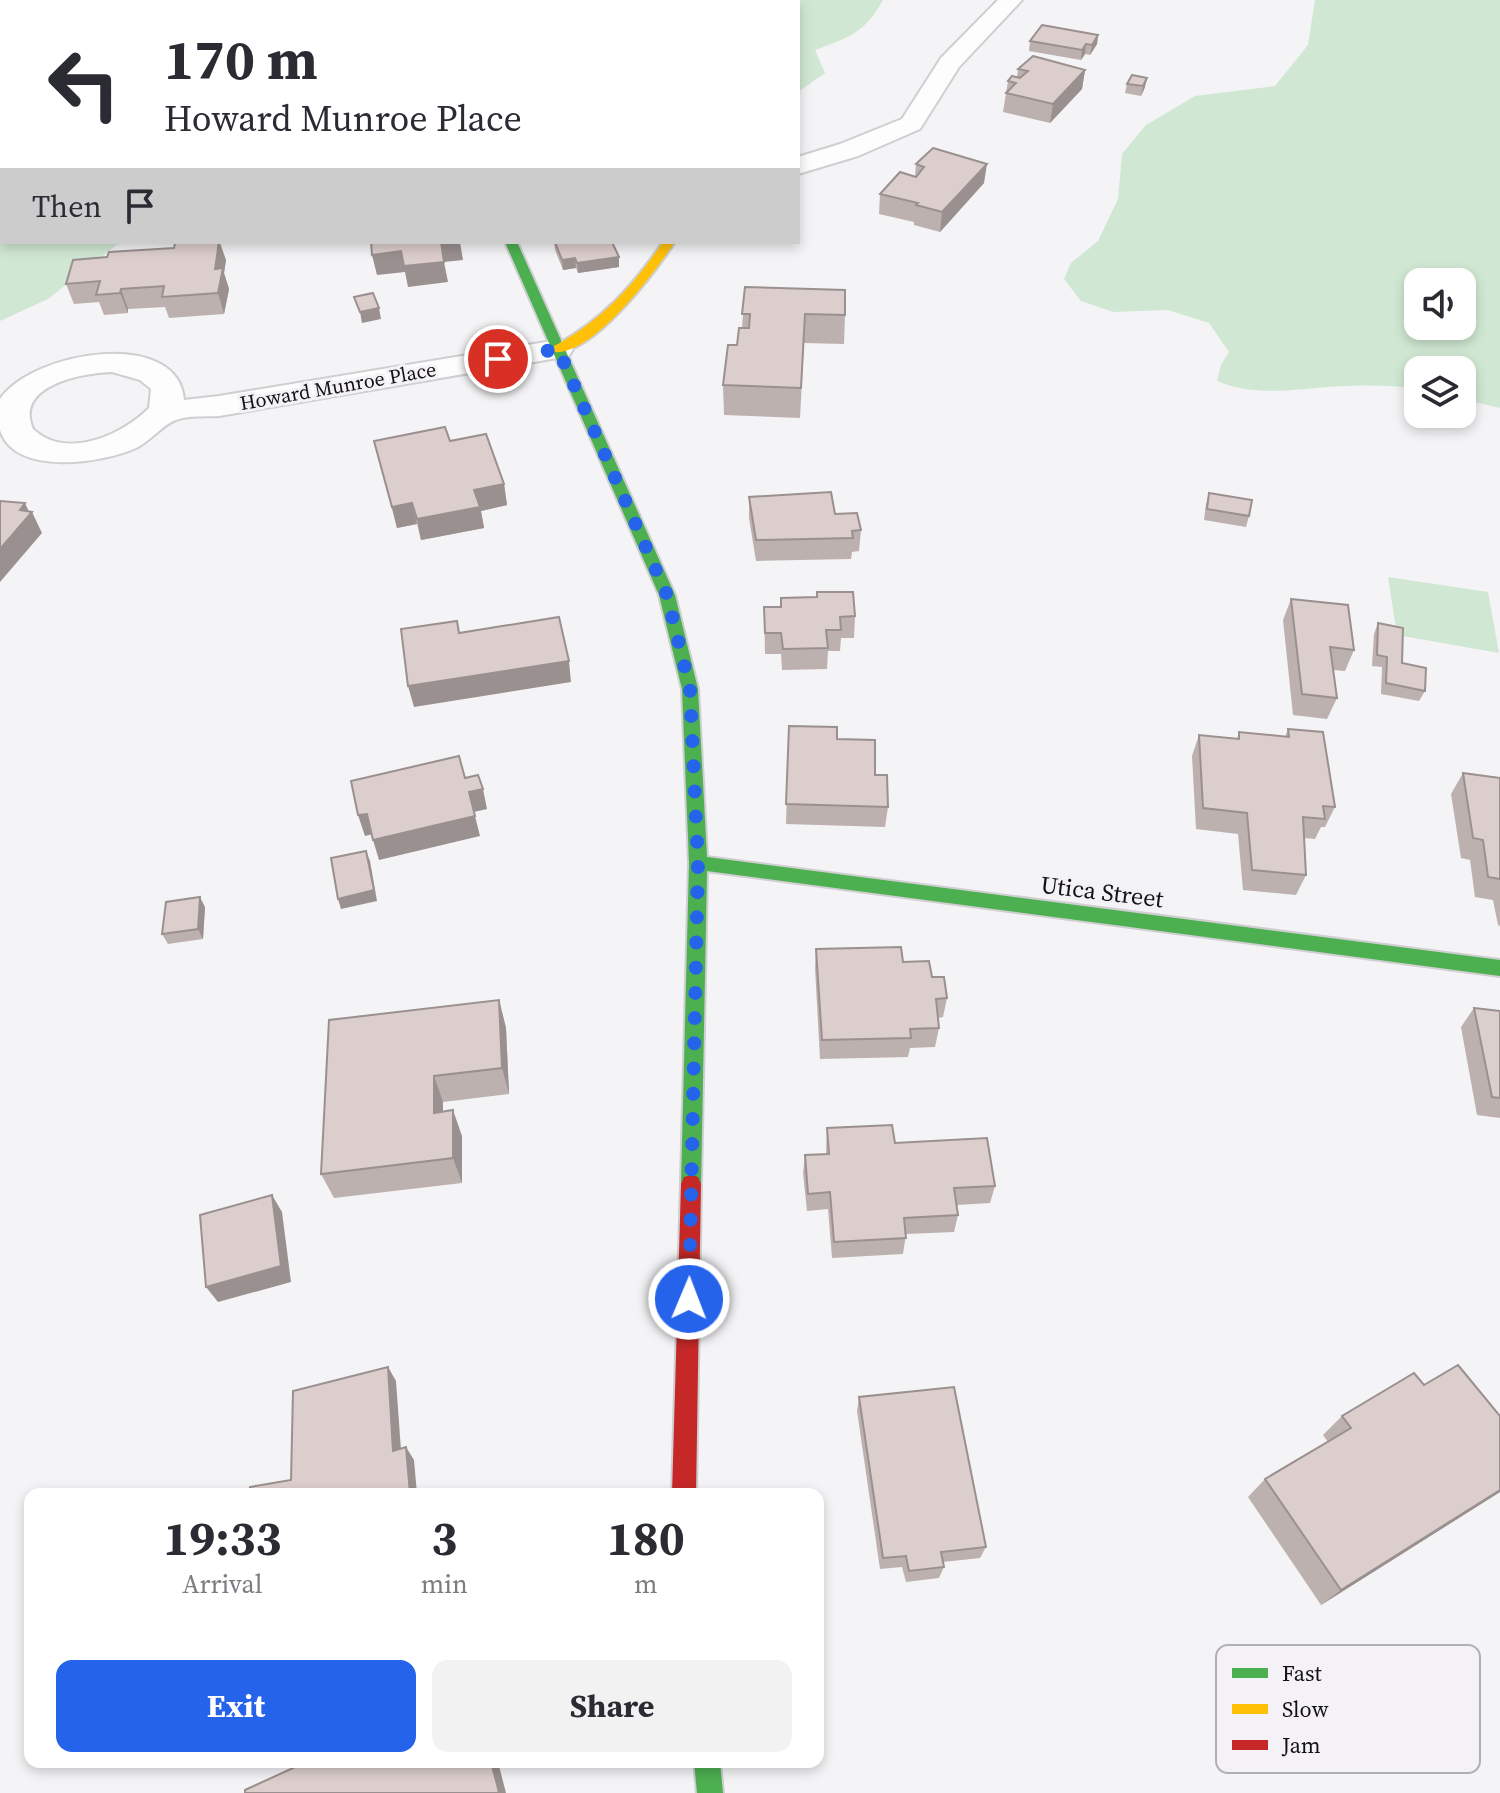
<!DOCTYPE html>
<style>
body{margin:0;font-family:"Source Serif 4",serif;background:#f2f2f3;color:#2b2b33;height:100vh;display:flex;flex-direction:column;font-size:30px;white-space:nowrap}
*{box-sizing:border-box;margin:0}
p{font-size:26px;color:#7c7c81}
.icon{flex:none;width:44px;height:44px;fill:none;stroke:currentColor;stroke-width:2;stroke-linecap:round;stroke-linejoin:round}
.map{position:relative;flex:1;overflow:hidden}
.panel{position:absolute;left:24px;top:1488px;width:800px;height:280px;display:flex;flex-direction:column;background:#fff;border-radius:16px;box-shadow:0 4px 12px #0003}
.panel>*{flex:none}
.guide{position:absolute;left:0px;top:0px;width:800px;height:244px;box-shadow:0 4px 12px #0003;background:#fff;color:#2b2b33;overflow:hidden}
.fabs{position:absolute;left:1404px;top:268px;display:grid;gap:16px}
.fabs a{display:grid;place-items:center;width:72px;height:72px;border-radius:16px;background:#fff;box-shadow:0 4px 12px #0003;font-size:40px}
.pin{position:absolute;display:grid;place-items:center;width:68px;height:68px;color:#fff;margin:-34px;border:4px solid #fff;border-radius:50%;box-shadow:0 2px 8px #0007}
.me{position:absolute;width:88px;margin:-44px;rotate:1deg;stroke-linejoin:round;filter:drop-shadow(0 0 6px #0008)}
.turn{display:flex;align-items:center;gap:28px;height:168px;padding:0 32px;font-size:36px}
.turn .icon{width:104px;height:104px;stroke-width:2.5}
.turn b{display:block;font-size:56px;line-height:68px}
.then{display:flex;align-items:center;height:76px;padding:0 32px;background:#0003;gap:16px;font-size:30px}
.eta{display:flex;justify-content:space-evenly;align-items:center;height:136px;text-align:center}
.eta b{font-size:48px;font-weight:700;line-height:56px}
.action{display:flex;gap:16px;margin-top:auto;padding:16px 32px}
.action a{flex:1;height:92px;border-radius:16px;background:#2563eb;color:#fff;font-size:32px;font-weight:700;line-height:92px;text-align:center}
.action a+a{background:#f2f2f3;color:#2b2b33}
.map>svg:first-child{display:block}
.green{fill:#d0e8d3;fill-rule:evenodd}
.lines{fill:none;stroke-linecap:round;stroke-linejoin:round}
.street-casing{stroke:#cfced0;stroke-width:4}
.fast-casing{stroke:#cfced0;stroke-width:4}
.slow-casing{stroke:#cfced0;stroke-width:4}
.jam-casing{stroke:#cfced0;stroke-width:4}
.street{fill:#fdfdfe;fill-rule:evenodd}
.fast{fill:#4caf50;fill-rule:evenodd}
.slow{fill:#ffc107;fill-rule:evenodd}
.jam{fill:#c62828;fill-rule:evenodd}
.wall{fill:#bdb1af}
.shaded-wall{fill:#9a908f}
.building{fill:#dccecc;stroke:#9a908f;stroke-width:2}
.route{stroke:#2563eb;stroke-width:14;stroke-dasharray:0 25.2}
.labels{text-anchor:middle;stroke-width:6;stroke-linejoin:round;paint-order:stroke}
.far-street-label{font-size:20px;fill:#131213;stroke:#f4f2f6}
.street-label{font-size:24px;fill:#131213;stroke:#f4f2f6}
.key{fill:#f4f2f6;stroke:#b0afb2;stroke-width:2}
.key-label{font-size:22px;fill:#131213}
</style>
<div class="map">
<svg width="1500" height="1793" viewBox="0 0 1500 1793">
<rect width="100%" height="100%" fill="#f4f3f5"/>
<g class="green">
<path d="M457 0H883C864 34 849 37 815 50L825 73 798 92V2Z"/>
<path d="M1315 0H1500V408L1462 399V370H1418V388C1395 386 1371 385 1348 386 1304 387 1259 399 1217 381L1221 365 1229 352 1209 323 1168 310 1113 312 1081 301 1064 279 1071 263 1098 241 1118 199 1122 154 1146 125 1195 96 1275 86 1308 45ZM1418 282H1462V326H1418Z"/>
<path d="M0 159 2 242 119 243 48 299 0 321Z"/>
<path d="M1388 577 1488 592 1499 653 1397 635Z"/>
</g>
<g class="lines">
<g class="street-casing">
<g id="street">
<path d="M998 0H1022L959 67 920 129 858 156 798 174V157L840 144 902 119 941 58Z"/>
<path d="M558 340 569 342 573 349 569 356 219 416C206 417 188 415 176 420 165 423 149 442 136 448 104 463 14 477 0 430 0 421 0 408 0 399 34 350 179 328 184 400L219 396ZM112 372 140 380 151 389 149 408C121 436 66 460 33 429 14 385 83 373 112 372Z"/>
</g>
</g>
<g class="fast-casing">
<g id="fast">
<path d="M400 0H410L411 2H401Z"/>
<path d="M505 242H517L675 595 698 689 707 857 1500 960V976L707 871 701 1184 698 1191 691 1193 684 1191 681 1184 689 863 682 689 659 595Z"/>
<path d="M694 1762H720L723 1793H697Z"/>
</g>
</g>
<g class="slow-casing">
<path id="slow" d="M663 242H675C655 272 593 356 554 352V346C601 321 633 286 663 242Z"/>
</g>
<g class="jam-casing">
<path id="jam" d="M691 1175 698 1177 701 1184 696 1494H672L681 1184 684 1177Z"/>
</g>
<use href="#street" class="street"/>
<use href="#fast" class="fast"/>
<use href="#slow" class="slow"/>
<use href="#jam" class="jam"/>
</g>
<g class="wall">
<path d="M1098 35 1097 44 1090 55 1085 54 1081 60 1029 51 1030 41Z"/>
<path d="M1018 69 1085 70 1082 89 1050 123 1003 112 1008 81 1017 77Z"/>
<path d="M1127 84 1145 87 1141 96 1125 93Z"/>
<path d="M916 164 984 183 940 232 914 225V222L879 214 880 194 915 177Z"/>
<path d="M220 242 226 260 224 273 229 289 224 314 169 318 165 307 128 309V313L104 315 99 302 74 304 66 284 107 257Z"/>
<path d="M554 242 619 257V267L578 273 576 268 563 270 555 250Z"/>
<path d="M745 287 845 315 844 344 804 343 800 418 724 415 723 385 742 328Z"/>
<path d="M374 441H450L504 484 507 505 481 511 484 528 421 540 417 524 397 528Z"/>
<path d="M1209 493 1249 516 1246 527 1204 520 1206 504Z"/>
<path d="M749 497 835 514 861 530 859 551 852 552 851 559 756 561 749 518Z"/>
<path d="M1291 599 1354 650 1345 671 1333 670 1337 698 1327 719 1293 715 1283 620Z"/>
<path d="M764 607 855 616 854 638H841L840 651H828L827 669 782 670 781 654H765Z"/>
<path d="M1378 623 1402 663 1425 691 1419 701 1381 694 1382 667 1372 666 1374 634Z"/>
<path d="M789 726 837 739 875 775 888 807 885 827 786 824Z"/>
<path d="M1288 729 1335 807 1325 827H1321L1315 839 1304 838 1306 875 1296 895 1243 890 1238 834 1196 829 1192 756 1199 735 1237 739 1239 732 1285 737Z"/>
<path d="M1463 773 1500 778V926L1498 925 1493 900 1475 897 1470 860 1461 858 1451 794Z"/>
<path d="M205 907 203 939 168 944 162 934Z"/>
<path d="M816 949 903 962 947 998 943 1017 938 1018 939 1028 935 1047 910 1048 908 1057 820 1059 815 968Z"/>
<path d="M499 1000 506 1028 509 1094 443 1102V1112L462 1136V1183L334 1198 321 1174Z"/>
<path d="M1474 1008 1500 1011V1118L1477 1115 1461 1027Z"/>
<path d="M827 1128 895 1143 995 1186 990 1203 957 1205 958 1215 954 1232 906 1234 903 1254 832 1258 828 1209 807 1211 803 1173 805 1155 826 1154Z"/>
<path d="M1424 1385 1500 1416V1492L1321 1605 1248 1497 1265 1479 1328 1442 1323 1435 1342 1416Z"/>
<path d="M859 1397 986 1547 980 1558 943 1562 944 1567 939 1578 906 1582 902 1567 880 1569 857 1411Z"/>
</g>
<g class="shaded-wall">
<path d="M1098 35 1097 44 1090 55 1092 45Z"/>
<path d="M1086 44 1085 54 1081 60 1082 50Z"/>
<path d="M1085 70 1082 89 1050 123 1053 104Z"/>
<path d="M1147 78 1145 87 1141 96 1143 86Z"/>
<path d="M987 164 984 183 940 232 942 212Z"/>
<path d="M219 242 226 260 224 273 229 289 224 314 218 293 215 269Z"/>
<path d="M441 242H460L463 260 444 262Z"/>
<path d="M401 251 444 262 448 282 408 287 405 272 377 275 372 255Z"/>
<path d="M619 257V267L578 273 577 263Z"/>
<path d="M575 258 576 268 563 270 562 260Z"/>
<path d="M121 289 128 309V313L120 293Z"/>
<path d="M379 308 381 319 362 323 360 312Z"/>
<path d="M504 484 507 505 481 511 484 528 421 540 417 519 474 490Z"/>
<path d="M25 503 30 514 32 512 42 533 0 582V549L20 510Z"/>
<path d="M412 503 417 524 397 528 392 507Z"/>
<path d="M569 661 571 682 414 707 408 686Z"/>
<path d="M483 789 487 809 474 812 469 792Z"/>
<path d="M367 814 373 834 365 836 358 815Z"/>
<path d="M475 816 480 836 379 860 373 840Z"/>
<path d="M366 851 370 861 377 901 341 909 338 899Z"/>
<path d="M200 897 205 907 203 939 198 929Z"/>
<path d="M499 1000 506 1028 509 1094 502 1068Z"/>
<path d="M434 1076 443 1102V1138L434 1113Z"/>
<path d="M453 1110 462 1136V1183L453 1158Z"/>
<path d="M272 1195 282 1212 291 1282 218 1302 206 1287Z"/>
<path d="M388 1367 396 1381 402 1464 393 1451Z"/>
<path d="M406 1447 414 1460 417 1494H410Z"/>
<path d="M1500 1490V1492L1321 1605 1341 1590Z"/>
<path d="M491 1762H498L506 1793H497Z"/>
</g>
<g class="building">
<path d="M1042 25 1098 35 1092 45 1086 44 1082 50 1030 41Z"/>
<path d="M1033 56 1085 70 1053 104 1006 93 1016 83 1008 81 1012 76 1020 78 1028 71 1018 69Z"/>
<path d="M1132 75 1147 78 1143 86 1127 84Z"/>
<path d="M933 148 987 164 942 212 916 205 918 203 880 194 900 172 916 177 924 167 916 164Z"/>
<path d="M191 242H219L215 269 223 268 218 293 162 297 164 286 121 289 120 293 96 295 100 281 66 284 73 260 107 257 109 252 174 248 175 243Z"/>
<path d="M371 242H441L444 262 404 266 401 251 372 255Z"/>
<path d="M555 242H612L619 257 577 263 575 258 562 260Z"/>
<path d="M745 287 845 290V315L805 314 801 388 723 385 728 345H737L739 328H749L750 314H742Z"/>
<path d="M373 293 379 308 360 312 354 297Z"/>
<path d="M445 427 450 441 486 434 504 484 474 490 480 507 417 519 412 503 392 507 374 441Z"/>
<path d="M831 492 835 514 857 513 861 530 852 531 853 538 756 540 749 497Z"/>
<path d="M1209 493 1252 500 1249 516 1207 509Z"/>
<path d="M0 501 25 503 20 510 32 512 0 549Z"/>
<path d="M817 592H853L855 616 840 617 841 630H826L828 648 783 649 781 633H765L764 607H781V598L817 597Z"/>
<path d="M1291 599 1348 605 1354 650 1330 647 1337 698 1302 694Z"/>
<path d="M559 617 569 661 408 686 401 629 457 621 459 633Z"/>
<path d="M1378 623 1403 628 1402 663 1426 668 1425 691 1386 683 1387 657 1377 655Z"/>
<path d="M789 726 837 727V739L875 740V775H887L888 807 786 804Z"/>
<path d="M1288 729 1323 732 1335 807 1323 806 1325 819 1303 817 1306 875 1252 870 1247 813 1203 808 1199 735 1239 739V732L1289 737Z"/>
<path d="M459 756 465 778 478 775 483 789 469 792 475 816 373 840 367 814 358 815 351 781Z"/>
<path d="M1463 773 1500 778V879L1488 877 1483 840 1473 838Z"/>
<path d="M366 851 374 890 338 899 331 858Z"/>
<path d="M200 897 198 929 162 934 166 902Z"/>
<path d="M901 947 903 962 929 961 932 977H944L947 998 936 999 939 1028 910 1029 911 1038 822 1040 816 949Z"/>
<path d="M499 1000 502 1068 434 1076V1113L453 1110V1158L321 1174 329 1020Z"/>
<path d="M1474 1008 1500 1011V1098L1492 1097Z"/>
<path d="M892 1125 895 1143 987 1138 995 1186 954 1188 958 1215 904 1218 906 1238 834 1242 830 1192 808 1194 805 1155 829 1154 827 1128Z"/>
<path d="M272 1195 281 1266 206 1287 200 1215Z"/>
<path d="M1458 1365 1500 1416V1490L1341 1590 1265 1479 1351 1428 1342 1416 1414 1373 1424 1385Z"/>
<path d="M388 1367 393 1451 406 1447 410 1494H250V1487L291 1480 293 1391Z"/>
<path d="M954 1387 986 1547 941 1552 944 1567 909 1571 906 1556 883 1558 859 1397Z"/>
<path d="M306 1762H491L499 1792 497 1793H245V1790Z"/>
</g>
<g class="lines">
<path class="route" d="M498 359 558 349 667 595 690 689 698 863 689 1299"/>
</g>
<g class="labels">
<g class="far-street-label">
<text transform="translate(338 386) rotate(-10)" y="7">Howard Munroe Place</text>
</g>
<g class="street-label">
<text transform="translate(1102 892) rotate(7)" y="8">Utica Street</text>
</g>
</g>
<rect x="1216" y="1645" width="264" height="128" rx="12" class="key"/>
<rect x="1232" y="1668" width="36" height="10" fill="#4caf50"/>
<rect x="1232" y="1704" width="36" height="10" fill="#ffc107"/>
<rect x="1232" y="1740" width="36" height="10" fill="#c62828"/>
<g class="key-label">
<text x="1282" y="1681">Fast</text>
<text x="1282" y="1717">Slow</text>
<text x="1282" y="1753">Jam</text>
</g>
</svg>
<div class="fabs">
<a><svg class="icon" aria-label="sound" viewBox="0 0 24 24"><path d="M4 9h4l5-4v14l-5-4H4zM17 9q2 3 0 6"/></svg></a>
<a><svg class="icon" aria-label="layers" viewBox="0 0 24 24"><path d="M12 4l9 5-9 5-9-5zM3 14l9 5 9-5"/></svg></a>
</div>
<div class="pin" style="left:498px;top:359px;background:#d93025"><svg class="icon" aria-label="arrive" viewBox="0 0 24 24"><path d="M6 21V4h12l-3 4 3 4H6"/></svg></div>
<svg class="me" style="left:689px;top:1299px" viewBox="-20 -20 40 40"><circle r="17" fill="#2563eb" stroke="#fff" stroke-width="3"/><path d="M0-11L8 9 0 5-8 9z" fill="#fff"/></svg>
<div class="guide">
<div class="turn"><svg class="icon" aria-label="left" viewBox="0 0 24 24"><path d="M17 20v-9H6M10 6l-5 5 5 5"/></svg><div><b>170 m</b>Howard Munroe Place</div></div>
<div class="then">Then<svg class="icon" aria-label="arrive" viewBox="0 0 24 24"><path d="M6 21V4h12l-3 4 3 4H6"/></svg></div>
</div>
<section class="panel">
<div class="eta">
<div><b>19:33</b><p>Arrival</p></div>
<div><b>3</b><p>min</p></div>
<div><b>180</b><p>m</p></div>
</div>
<div class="action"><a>Exit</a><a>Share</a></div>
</section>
</div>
